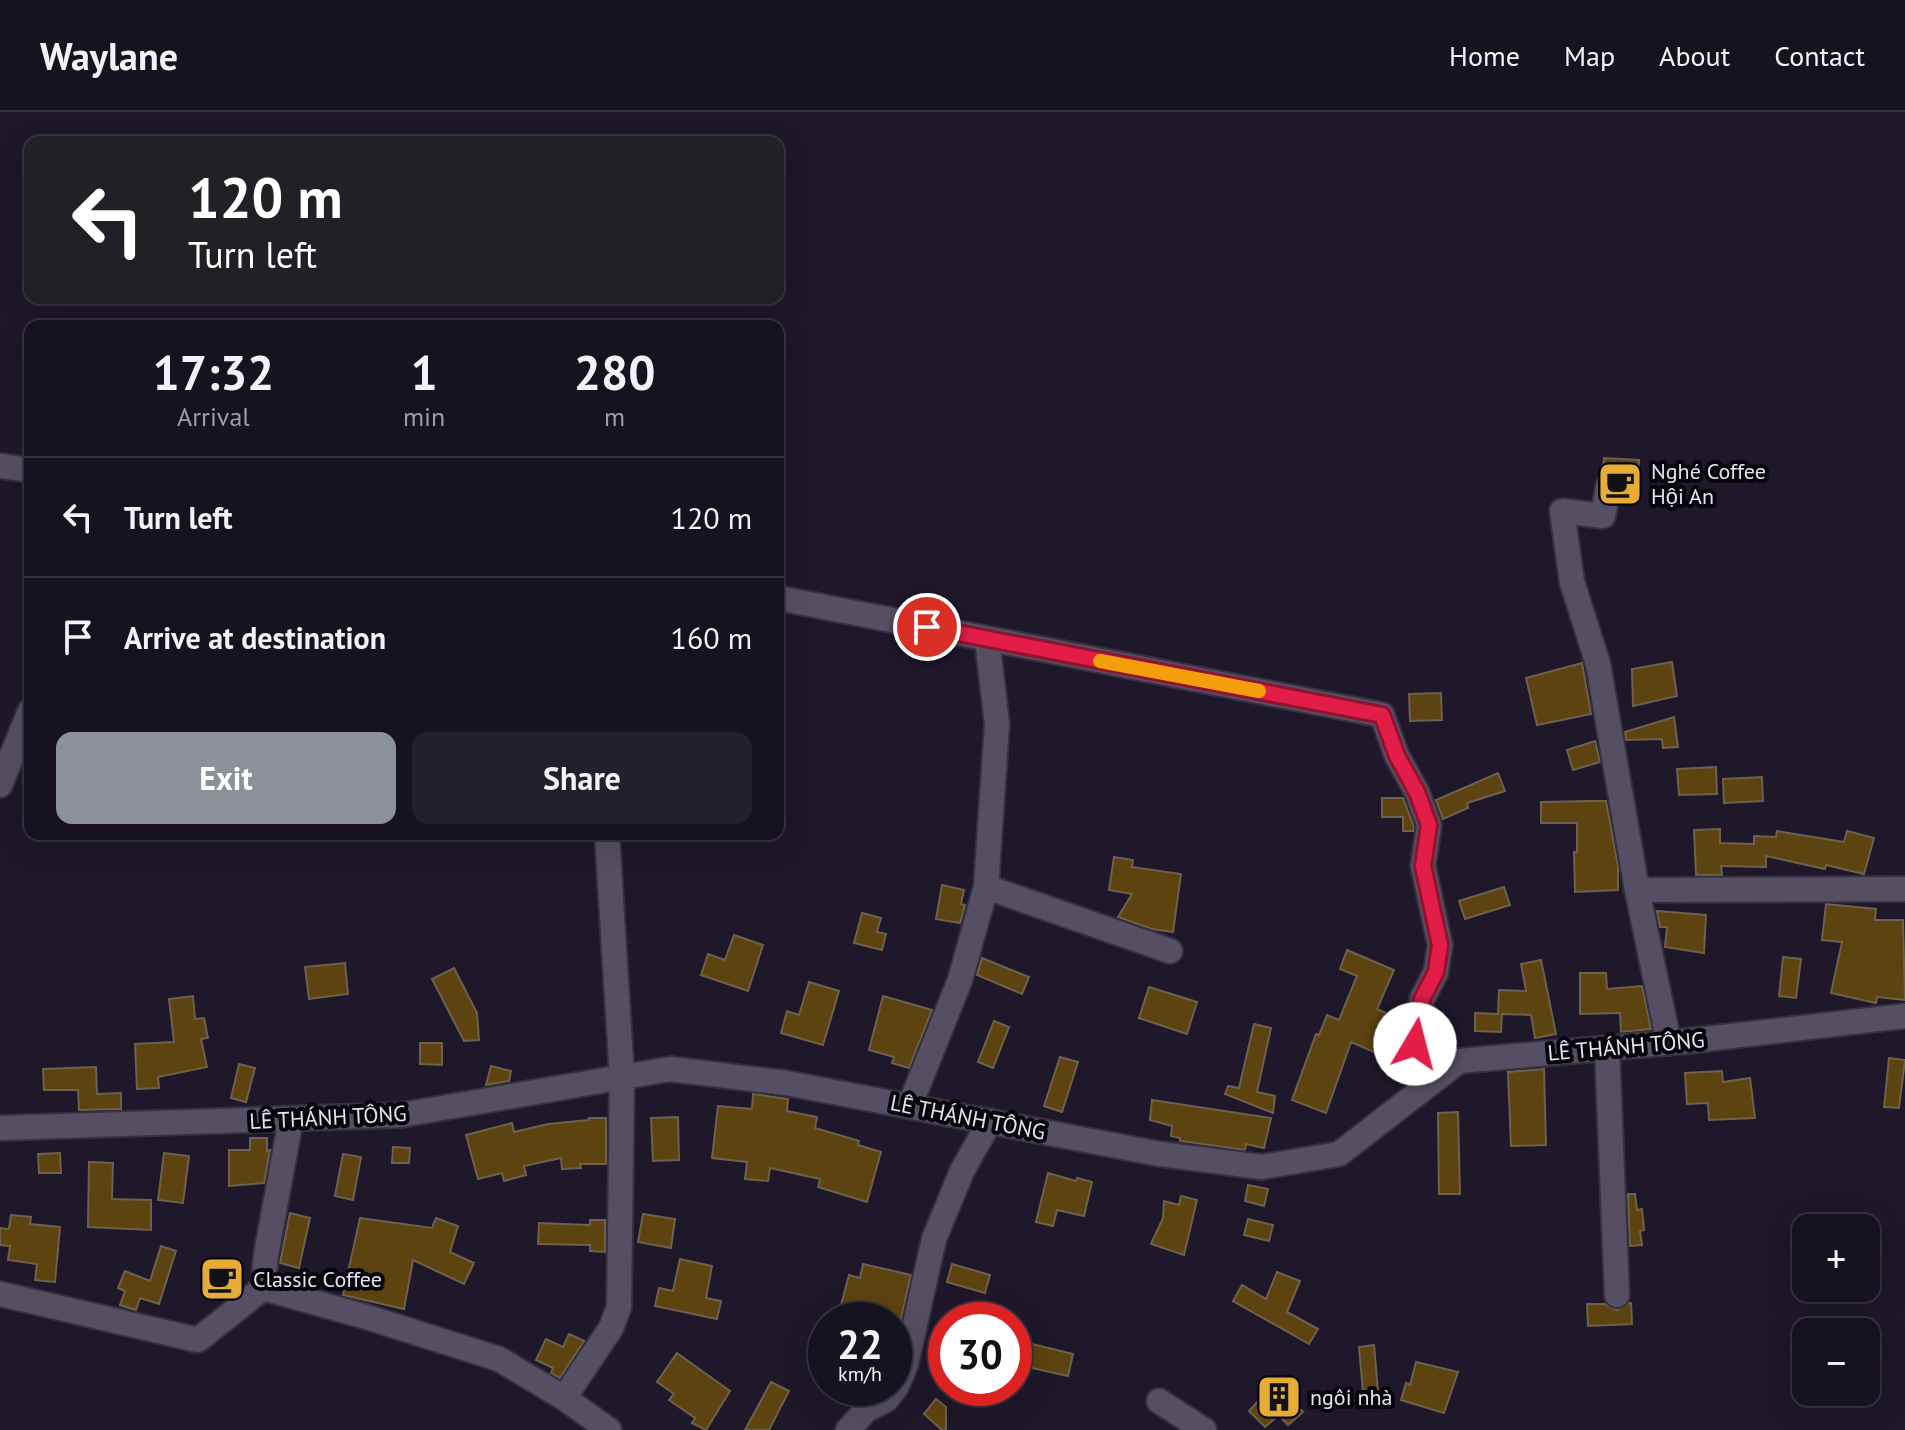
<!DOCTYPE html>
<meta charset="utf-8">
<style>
body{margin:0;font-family:"PT Sans",sans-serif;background:#23202d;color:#f1f3f6;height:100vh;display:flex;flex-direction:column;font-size:30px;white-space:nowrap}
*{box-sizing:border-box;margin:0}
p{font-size:26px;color:#9e9ea5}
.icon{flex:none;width:44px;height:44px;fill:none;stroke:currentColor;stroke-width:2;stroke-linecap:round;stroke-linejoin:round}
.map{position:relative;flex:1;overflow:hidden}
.details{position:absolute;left:24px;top:208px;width:760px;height:520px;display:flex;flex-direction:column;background:#161220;border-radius:16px;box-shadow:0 8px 32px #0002,0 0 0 2px #35323e}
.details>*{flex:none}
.hud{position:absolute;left:24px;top:24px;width:760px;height:168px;border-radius:16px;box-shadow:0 8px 32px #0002,0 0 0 2px #35323e;background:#202124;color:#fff;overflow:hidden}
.controls{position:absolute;left:1792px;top:1102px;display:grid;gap:16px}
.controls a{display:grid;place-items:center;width:88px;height:88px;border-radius:16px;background:#161220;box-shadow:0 8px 32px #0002,0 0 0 2px #35323e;font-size:40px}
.speed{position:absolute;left:808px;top:1190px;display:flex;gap:16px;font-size:40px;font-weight:700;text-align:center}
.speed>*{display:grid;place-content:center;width:104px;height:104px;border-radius:50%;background:#161220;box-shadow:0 8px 32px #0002,0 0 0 2px #35323e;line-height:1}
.speed small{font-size:20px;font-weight:400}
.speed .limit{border:12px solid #d22;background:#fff;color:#111}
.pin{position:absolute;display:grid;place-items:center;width:68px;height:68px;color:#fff;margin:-34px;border:4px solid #fff;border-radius:50%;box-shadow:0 2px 8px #0007}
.me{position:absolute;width:88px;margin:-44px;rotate:8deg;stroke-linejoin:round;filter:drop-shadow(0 0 6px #0008)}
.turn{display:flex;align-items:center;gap:28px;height:168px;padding:0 32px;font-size:36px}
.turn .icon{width:104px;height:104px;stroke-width:2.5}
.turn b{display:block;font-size:56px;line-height:68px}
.eta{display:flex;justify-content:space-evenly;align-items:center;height:136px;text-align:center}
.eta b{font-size:48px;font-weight:800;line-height:56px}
.primary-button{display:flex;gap:16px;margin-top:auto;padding:16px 32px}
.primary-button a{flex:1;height:92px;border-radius:16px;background:#8c9099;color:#fff;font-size:32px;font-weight:800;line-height:92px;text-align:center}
.primary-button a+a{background:#23202d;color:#f1f3f6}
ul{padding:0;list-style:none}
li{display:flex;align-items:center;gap:24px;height:120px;padding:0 32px;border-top:2px solid #35323e}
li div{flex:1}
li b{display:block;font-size:30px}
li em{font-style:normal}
header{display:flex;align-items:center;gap:48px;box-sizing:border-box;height:112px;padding:0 40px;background:#161220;border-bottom:2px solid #35323e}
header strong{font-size:38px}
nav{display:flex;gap:44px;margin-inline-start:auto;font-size:28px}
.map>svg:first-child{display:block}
.building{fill:#5d430f;stroke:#6d614d;stroke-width:2}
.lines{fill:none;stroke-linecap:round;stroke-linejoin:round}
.minor-casing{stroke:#35313e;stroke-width:28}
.minor{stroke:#564f64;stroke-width:24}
.route-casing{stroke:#92132f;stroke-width:20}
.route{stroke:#e11d48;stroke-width:14}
.slow{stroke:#f59e0b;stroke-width:14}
.labels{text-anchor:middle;stroke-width:8;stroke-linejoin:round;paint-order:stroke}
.poi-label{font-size:22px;fill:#e7e3ef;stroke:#07050c;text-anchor:start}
.street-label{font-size:22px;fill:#e7e3ef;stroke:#07050c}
</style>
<header>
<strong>Waylane</strong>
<nav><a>Home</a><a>Map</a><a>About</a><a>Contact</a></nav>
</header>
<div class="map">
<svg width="1905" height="1318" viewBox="0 0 1905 1318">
<rect width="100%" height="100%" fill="#1e182a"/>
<g class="building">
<path d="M1604 346 1639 348 1638 372 1634 361 1628 357 1603 361Z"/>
<path d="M1672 550 1677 584 1633 594 1632 557Z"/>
<path d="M1582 551 1591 602 1537 613 1526 566Z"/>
<path d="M1441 581 1442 608 1410 609 1409 582Z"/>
<path d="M1674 605 1678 635 1663 636 1662 627 1626 628 1625 620Z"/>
<path d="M1595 629 1600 650 1573 658 1567 638Z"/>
<path d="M1716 655 1717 682 1679 683 1677 657Z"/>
<path d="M1498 661 1505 679 1467 691 1468 696 1443 707 1436 688Z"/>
<path d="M1762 665 1763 689 1724 691 1723 667Z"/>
<path d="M1382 686H1403L1414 715 1413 719H1403V705H1382Z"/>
<path d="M1592 689H1606L1618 754V778L1575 780 1574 740H1577V711H1541V690Z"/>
<path d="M1720 717V731L1754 732V724L1776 725 1777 719 1844 730 1847 719 1874 726 1864 762 1826 753 1825 757 1766 744V755L1721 754 1722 763H1696L1694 718Z"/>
<path d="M1114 745 1133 748 1132 755 1181 762 1173 820 1152 817 1118 805 1132 782 1109 778Z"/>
<path d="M942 773 964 778 961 792 965 793 960 811 936 807Z"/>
<path d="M1504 775 1510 793 1465 807 1459 789Z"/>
<path d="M1826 792 1876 797 1875 808H1903L1905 888 1877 885 1876 891 1831 881 1842 830 1822 828Z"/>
<path d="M1657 799 1706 803 1704 841 1665 835 1667 815H1660Z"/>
<path d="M862 801 881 806 877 820 886 822 882 838 854 831Z"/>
<path d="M734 823 763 833 748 879 701 863 708 842 725 848Z"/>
<path d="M1347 838 1394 858 1377 897 1393 904 1374 940 1351 930 1326 1001 1292 988 1316 922 1319 923 1327 903 1339 908 1357 864 1340 857Z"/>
<path d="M1783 845 1801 847 1796 886 1779 884Z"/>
<path d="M982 846 1029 865 1022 882 977 863Z"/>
<path d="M1541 848 1556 922 1535 926 1531 903 1502 902 1501 920 1475 919V901L1498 902 1499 878 1526 879 1521 852Z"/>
<path d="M345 851 348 882 309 887 305 855Z"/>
<path d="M454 856 477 901 479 928 464 929 432 867Z"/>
<path d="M1580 861H1606L1607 877 1642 874 1651 917 1621 920 1620 901 1580 902Z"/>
<path d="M809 870 839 879 823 933 781 921 787 899 799 903Z"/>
<path d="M1149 875 1197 890 1187 922 1139 906Z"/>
<path d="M193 884 195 907 204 906 208 926 201 927 207 955 158 965 159 976 137 977 135 932 174 930 169 887Z"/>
<path d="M883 884 932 898 909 956 892 951 894 945 869 938Z"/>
<path d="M994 909 1009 915 993 956 978 950Z"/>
<path d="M1254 912 1271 916 1257 980 1275 984 1273 1001 1225 982 1228 974 1239 976Z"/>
<path d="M420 931H442V953L420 952Z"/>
<path d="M1060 945 1078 950 1062 1000 1044 994Z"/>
<path d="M1889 946 1905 948 1899 996 1884 995Z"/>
<path d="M239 952 255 956 246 990 231 986Z"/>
<path d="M491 954 511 959 509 969 486 973Z"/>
<path d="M96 955 97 982 121 981V997L79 998 78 978H44L43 957Z"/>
<path d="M1544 957 1546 1033 1511 1034 1508 960Z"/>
<path d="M1722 959 1723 970 1750 966 1755 1006 1709 1008 1708 991 1687 992 1685 961Z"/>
<path d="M753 982 788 987 787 999 817 1005 815 1016 859 1029 858 1033 881 1040 867 1090 818 1075 820 1067 770 1056 768 1069 745 1067 747 1050 712 1046 718 994 752 997Z"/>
<path d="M1152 988 1271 1006 1264 1036 1246 1032 1245 1038 1180 1029V1026L1171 1024 1172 1014 1150 1008Z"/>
<path d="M1458 1000 1460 1082H1439L1438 1001Z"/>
<path d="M678 1005 679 1048 653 1049 651 1006Z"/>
<path d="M589 1006H606V1052H580L581 1056 562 1057 561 1046 524 1054 526 1063 504 1069 502 1061 478 1067 466 1023 512 1011 514 1020 548 1012 589 1008Z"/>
<path d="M250 1026H267V1039L270 1038 264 1071 229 1074V1038H250Z"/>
<path d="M393 1035 410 1036 409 1051H392Z"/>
<path d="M60 1041 61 1061H39L38 1042Z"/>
<path d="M164 1041 189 1044 183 1091 158 1088Z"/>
<path d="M343 1042 361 1045 353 1088 335 1084Z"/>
<path d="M89 1050 113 1051 112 1087 151 1088V1118L88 1115Z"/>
<path d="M1048 1061 1076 1069 1077 1066 1092 1070 1084 1104 1057 1098 1053 1114 1036 1110Z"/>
<path d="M1248 1073 1268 1077 1264 1094 1245 1089Z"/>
<path d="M1628 1082H1635L1637 1098 1642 1097 1644 1118 1640 1119 1642 1133 1630 1134Z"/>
<path d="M1181 1084 1197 1088 1184 1143 1151 1132 1163 1106 1164 1089 1179 1093Z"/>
<path d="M290 1101 310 1106 299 1156 280 1151Z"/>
<path d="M643 1102 675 1107 671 1136 638 1130Z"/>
<path d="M11 1103 31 1105 30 1112 60 1115 55 1170 35 1168 37 1152 8 1148 10 1134 0 1133V1116L9 1117Z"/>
<path d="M360 1106 432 1116 436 1106 458 1114 450 1140 474 1151 464 1172 413 1148 404 1197 343 1183Z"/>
<path d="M1248 1107 1273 1113 1269 1129 1244 1123Z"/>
<path d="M590 1108H605V1140L590 1139V1133L538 1132 539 1111 590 1113Z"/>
<path d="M161 1134 176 1139 159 1192 140 1186 136 1198 120 1193 125 1179 118 1176 125 1159 150 1169Z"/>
<path d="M680 1147 712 1154 706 1186 721 1189 717 1207 655 1194 659 1176 673 1179Z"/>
<path d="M863 1152 911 1163 894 1237V1208H837L849 1163 860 1166Z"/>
<path d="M952 1152 990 1163 985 1181 947 1170Z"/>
<path d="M1277 1160 1300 1169 1287 1200 1318 1217 1309 1232 1233 1189 1242 1173 1266 1187Z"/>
<path d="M1629 1191H1631L1632 1212 1588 1214 1587 1192H1605L1617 1198Z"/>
<path d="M569 1222 584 1229 560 1266 551 1261 553 1256 536 1248 546 1227 563 1235Z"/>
<path d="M1028 1231 1073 1242 1068 1264 1023 1254Z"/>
<path d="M1374 1233 1378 1279 1363 1280 1359 1235Z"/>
<path d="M677 1241 730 1279 706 1318 692 1311 695 1306 669 1288 674 1282 657 1270Z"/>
<path d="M1416 1250 1458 1260 1444 1301 1401 1288 1406 1271 1410 1273Z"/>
<path d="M1277 1269 1303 1300 1288 1313 1279 1303 1265 1315 1249 1299Z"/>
<path d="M771 1270 789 1279 769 1318H745Z"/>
<path d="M936 1287 946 1295V1318H942L924 1302Z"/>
</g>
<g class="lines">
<g class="minor-casing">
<g id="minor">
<path d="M0 354 30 358"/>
<path d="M1623 371 1608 375 1603 404 1562 399 1572 470 1598 552 1637 778 1669 931"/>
<path d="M778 486 1382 603 1397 644 1417 680 1429 713 1423 754 1440 833 1436 860 1422 887 1418 913 1413 951 1420 978"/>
<path d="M0 673 30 599"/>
<path d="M986 775 1170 839"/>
<path d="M1637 778 1905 777"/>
<path d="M1607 936 1617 1183"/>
<path d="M910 993 960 868 986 775 997 612 987 527"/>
<path d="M0 1016 401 1003 670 957 786 971 1160 1042 1262 1055 1339 1042 1459 949 1688 929 1905 904"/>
<path d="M263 1176 266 1143 291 1007"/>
<path d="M0 1182 198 1228 263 1176 370 1206 499 1247 564 1286 609 1318"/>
<path d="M564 1286 611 1216 619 1195 622 966 607 722"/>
<path d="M1159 1289 1204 1318"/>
<path d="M848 1318 866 1298 887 1287 897 1274 906 1252 934 1127 962 1059 990 1009"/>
</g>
</g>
<use href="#minor" class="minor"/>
</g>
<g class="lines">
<g class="route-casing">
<path id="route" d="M927 515 1382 603 1397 644 1417 680 1429 713 1423 754 1440 833 1436 860 1422 887 1415 932"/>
</g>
<use href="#route" class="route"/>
<path class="slow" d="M1100 549 1259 579"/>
</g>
<defs>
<g id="cafe-square" transform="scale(2.3)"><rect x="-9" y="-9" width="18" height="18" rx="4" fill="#e7ac36" stroke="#07050c"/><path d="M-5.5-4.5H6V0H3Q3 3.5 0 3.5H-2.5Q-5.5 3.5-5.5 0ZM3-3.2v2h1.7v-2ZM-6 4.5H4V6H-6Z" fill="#111"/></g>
<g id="building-square" transform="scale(2.3)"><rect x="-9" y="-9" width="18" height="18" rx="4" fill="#e7ac36" stroke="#07050c"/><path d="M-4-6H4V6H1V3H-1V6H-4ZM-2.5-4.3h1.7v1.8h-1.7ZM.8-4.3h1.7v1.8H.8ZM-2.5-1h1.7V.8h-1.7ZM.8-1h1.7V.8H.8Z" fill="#111"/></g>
</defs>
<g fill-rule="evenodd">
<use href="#cafe-square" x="1620" y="372"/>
<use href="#cafe-square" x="222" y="1167"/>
<use href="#building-square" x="1279" y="1285"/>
</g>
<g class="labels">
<g class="poi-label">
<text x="1651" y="367">Nghé Coffee<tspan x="1651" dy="25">Hội An</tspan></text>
<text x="253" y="1175">Classic Coffee</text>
<text x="1310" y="1293">ngôi nhà</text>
</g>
<g class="street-label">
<text transform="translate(1626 934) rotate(-5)" y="8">LÊ THÁNH TÔNG</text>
<text transform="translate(328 1005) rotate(-3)" y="8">LÊ THÁNH TÔNG</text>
<text transform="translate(968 1005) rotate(11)" y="8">LÊ THÁNH TÔNG</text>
</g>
</g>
</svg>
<div class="controls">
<a>+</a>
<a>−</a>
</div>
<div class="speed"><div>22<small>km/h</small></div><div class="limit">30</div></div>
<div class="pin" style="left:927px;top:515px;background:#d93025"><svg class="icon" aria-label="arrive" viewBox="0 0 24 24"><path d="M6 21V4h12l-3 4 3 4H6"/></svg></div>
<svg class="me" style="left:1415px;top:932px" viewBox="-20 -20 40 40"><circle r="19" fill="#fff"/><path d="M0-13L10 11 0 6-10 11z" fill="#e11d48"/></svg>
<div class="hud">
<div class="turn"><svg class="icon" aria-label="left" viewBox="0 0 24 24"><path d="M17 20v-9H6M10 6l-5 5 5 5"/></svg><div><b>120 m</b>Turn left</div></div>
</div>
<section class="details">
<div class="eta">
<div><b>17:32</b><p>Arrival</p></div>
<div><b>1</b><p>min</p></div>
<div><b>280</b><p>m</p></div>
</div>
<ul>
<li><svg class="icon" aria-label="left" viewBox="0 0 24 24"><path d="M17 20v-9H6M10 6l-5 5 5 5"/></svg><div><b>Turn left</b></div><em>120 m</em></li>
<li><svg class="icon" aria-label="arrive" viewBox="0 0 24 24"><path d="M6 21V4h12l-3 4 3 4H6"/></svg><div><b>Arrive at destination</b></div><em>160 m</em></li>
</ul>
<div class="primary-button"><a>Exit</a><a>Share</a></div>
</section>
</div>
